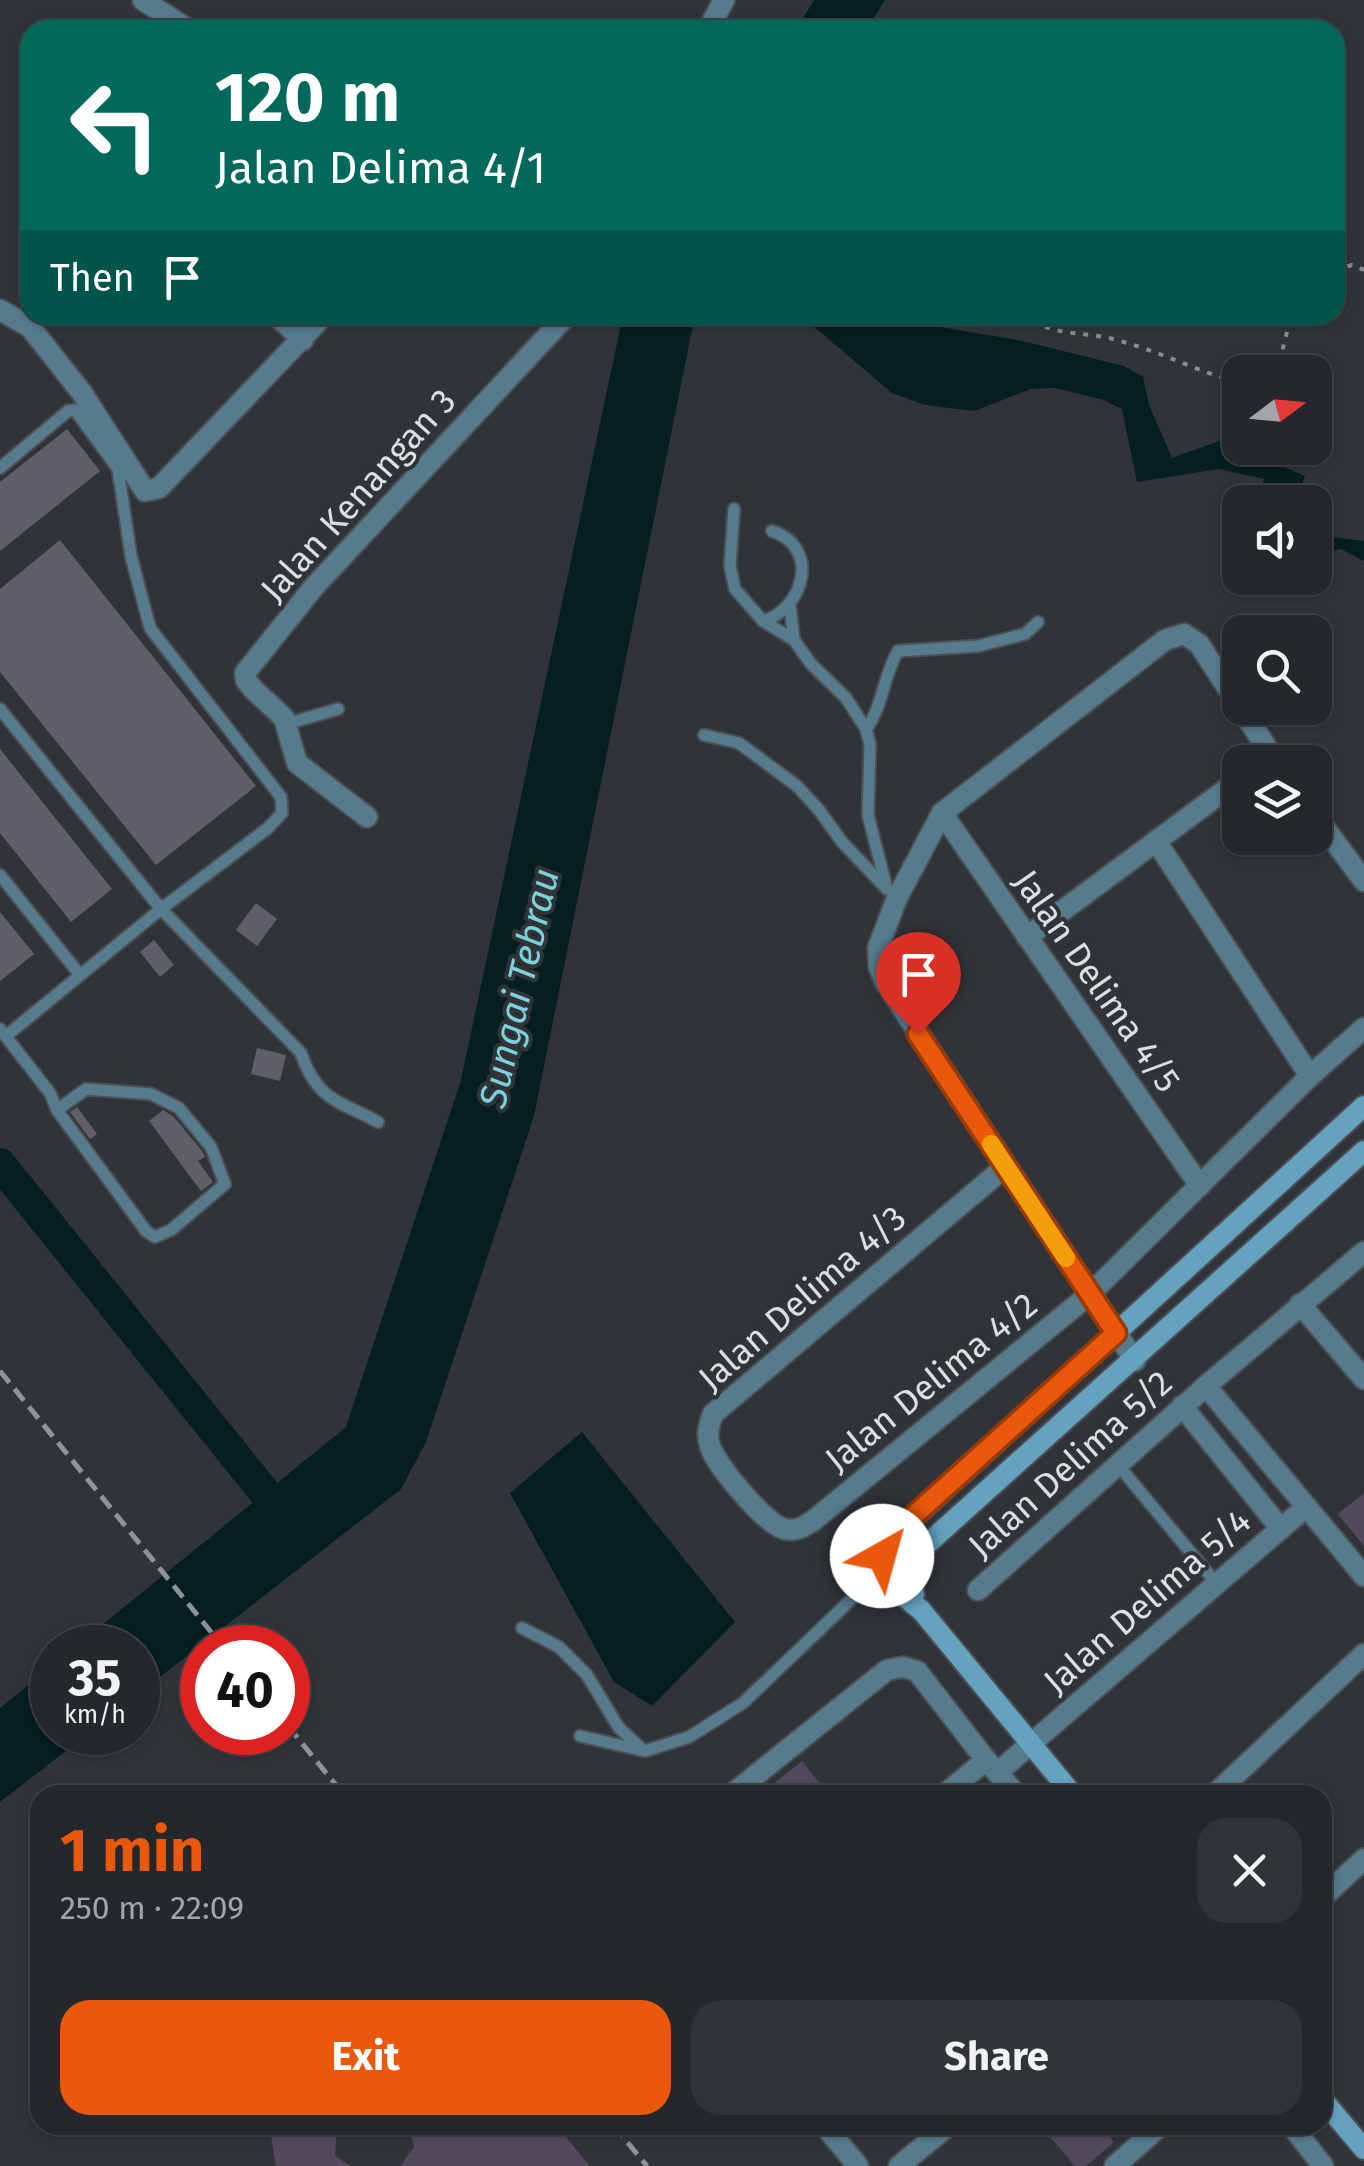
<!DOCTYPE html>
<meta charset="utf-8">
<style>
body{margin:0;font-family:"Fira Sans",sans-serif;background:#303337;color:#f1f3f6;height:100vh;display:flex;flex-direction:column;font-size:38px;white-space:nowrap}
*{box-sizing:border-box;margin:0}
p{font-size:32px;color:#a3a5a9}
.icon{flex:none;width:55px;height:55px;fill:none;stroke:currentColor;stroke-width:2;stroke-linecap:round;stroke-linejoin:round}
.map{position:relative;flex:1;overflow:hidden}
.details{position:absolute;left:30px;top:1785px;width:1302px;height:350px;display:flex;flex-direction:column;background:#24272b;border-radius:30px;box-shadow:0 2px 8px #0004,0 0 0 2px #414447}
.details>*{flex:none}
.banner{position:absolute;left:20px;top:20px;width:1325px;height:305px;border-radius:30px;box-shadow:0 2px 8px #0004,0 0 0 2px #414447;background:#00695c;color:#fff;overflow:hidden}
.needle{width:65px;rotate:74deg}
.controls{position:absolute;left:1222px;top:355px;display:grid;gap:20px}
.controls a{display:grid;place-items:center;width:110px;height:110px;border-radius:20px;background:#24272b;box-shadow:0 2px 8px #0004,0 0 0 2px #414447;font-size:50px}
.speed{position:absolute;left:30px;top:1625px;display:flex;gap:20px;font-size:50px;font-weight:700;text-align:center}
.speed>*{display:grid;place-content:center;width:130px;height:130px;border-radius:50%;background:#24272b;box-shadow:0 2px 8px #0004,0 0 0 2px #414447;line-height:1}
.speed small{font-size:25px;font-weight:400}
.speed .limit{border:15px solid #d22;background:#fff;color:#111}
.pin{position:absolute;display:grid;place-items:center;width:85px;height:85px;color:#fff;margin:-102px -42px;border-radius:50% 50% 50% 0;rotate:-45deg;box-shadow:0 0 10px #0007}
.pin .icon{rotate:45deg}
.me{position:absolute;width:110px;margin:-55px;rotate:38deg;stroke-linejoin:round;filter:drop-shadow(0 0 8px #0008)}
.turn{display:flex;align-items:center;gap:35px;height:210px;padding:0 30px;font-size:45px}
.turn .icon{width:130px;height:130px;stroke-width:2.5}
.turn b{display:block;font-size:70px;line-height:85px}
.then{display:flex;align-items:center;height:95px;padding:0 30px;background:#0003;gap:20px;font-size:38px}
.round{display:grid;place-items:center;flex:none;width:105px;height:105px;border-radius:30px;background:#303337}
.overview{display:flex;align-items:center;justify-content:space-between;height:170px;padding:0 30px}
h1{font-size:60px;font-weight:700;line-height:75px;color:#ea580c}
.button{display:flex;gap:20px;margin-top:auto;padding:20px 30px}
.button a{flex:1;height:115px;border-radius:30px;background:#ea580c;color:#fff;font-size:40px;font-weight:700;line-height:115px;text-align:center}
.button a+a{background:#303337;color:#f1f3f6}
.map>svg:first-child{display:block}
.green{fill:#53495d}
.water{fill:#041e21}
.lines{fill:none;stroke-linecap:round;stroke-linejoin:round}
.river{stroke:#041e21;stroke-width:32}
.building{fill:#5f6067}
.lane-casing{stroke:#4c5054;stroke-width:15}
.street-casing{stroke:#4c5054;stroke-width:24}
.secondary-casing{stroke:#4c5054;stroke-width:24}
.path{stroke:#888b8f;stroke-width:4;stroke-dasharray:5 8;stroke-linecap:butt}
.lane{stroke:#557b8d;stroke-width:11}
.street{stroke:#557b8d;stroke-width:20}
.secondary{stroke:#64a2c0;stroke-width:20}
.rail{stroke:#8f9397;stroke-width:5;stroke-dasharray:15 8;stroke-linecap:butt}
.route-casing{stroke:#983908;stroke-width:25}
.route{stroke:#ea580c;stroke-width:18}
.slow{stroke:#f59e0b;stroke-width:18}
.labels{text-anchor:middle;stroke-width:8;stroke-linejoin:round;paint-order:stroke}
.street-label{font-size:35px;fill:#dde0e3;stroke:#303439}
.water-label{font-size:38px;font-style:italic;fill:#7cd2db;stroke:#303439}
</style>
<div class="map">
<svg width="1364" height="2166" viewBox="0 0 1364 2166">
<rect width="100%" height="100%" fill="#303439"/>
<g class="green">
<path d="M1364 1493V1546L1338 1514Z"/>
<path d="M802 1761 829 1795H760Z"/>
<path d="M275 2125H337L335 2156 351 2166H276L271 2136Z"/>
<path d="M408 2125H556L590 2166H400L414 2147Z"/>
<path d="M1040 2125H1100L1114 2142 1086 2166H1075Z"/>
</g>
<g class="water">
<path d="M814 0H885L866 30H796Z"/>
<path d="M623 315H695L534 1116 426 1442 401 1489 138 1694V1648L75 1647 346 1427 461 1080Z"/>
<path d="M800 315H900L916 323 1018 340 1124 366 1143 377 1149 405 1172 458 1222 440 1305 476 1295 502H1256L1264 479 1219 469 1137 482 1122 409 1103 400 1056 388 1031 389 974 411 925 405 892 393Z"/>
<path d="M1315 535 1364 541V561L1341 549 1315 554Z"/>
<path d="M582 1432 735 1622 652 1706 614 1682 510 1493Z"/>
<path d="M52 1666V1732L89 1733 0 1802V1708Z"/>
</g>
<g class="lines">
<path class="river" d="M0 1164 282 1514"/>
</g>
<g class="building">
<path d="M67 429 100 471 0 551V482Z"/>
<path d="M60 540 256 786 156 865 0 672V589Z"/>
<path d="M0 749 112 889 71 922 0 833Z"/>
<path d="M256 903 277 919 257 946 236 930Z"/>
<path d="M0 912 34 954 0 981Z"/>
<path d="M154 940 174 965 160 977 140 952Z"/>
<path d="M257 1048 286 1055 280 1081 251 1074Z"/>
<path d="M77 1107 97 1134 90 1139 70 1112Z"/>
<path d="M163 1110 173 1116 203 1152 205 1157 198 1161 213 1182 201 1191 149 1121Z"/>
</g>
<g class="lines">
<g class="lane-casing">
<g id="lane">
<path d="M0 468 68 411 75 410 118 469 131 556 150 628 281 797 282 813 268 828 161 909 6 1036"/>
<path d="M734 509 730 566 735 589 763 621 794 640 811 664 846 698 866 729 870 744 868 815 887 889"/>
<path d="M790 606 794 640"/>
<path d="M763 621C804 609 821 547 772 531"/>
<path d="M0 709 161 909 301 1053C317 1100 337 1100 378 1122"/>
<path d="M286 724 338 709"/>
<path d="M866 729C883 707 883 676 898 651L978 646 1025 634 1038 622"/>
<path d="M704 735 739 743 797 786 819 810 842 842 886 888"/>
<path d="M0 875 80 975"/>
<path d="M0 1029 50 1093 57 1110 146 1231 155 1237 171 1230 225 1184 211 1147 179 1108 151 1094 86 1089 57 1110"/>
<path d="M1118 1465 1217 1584"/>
<path d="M522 1628 559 1647 587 1675 619 1728 642 1749"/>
<path d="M580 1736 645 1751 689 1737 743 1703 884 1568"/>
</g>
</g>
<g class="street-casing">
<g id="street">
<path d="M143 0 189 30"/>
<path d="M708 30 724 0"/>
<path d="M0 310 30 327 82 393 145 491 159 488 324 315"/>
<path d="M276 315 303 340"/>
<path d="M942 813 1200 1186"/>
<path d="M1315 815 1364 881"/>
<path d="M367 817 297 763 284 718 253 689 246 680 245 673 313 588 567 315"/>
<path d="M1156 841 1310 1076"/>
<path d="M1027 937 1240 779"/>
<path d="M1005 1167 713 1414C709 1425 706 1434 710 1446 716 1465 764 1523 784 1529 796 1532 805 1526 814 1520L1090 1294 1310 1076 1364 1028"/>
<path d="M1300 1304 1364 1379"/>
<path d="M1135 1361 885 982 879 967 878 948 897 898 942 813 1165 640 1184 634 1199 644 1276 762"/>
<path d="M1206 1386 1364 1576"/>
<path d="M1182 1406 1281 1529"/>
<path d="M978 1590 1206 1386 1364 1252"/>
<path d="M998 1772 1306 1507"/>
<path d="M731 1795 887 1670 903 1667 917 1671 986 1760 1017 1795"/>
<path d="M944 1795 986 1760"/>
<path d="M1214 1795 1364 1654"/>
<path d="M1322 1898 1364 1859"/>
<path d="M824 2125 858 2166"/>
<path d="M1291 2125 1323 2166"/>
<path d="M899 2166 949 2125"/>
<path d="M1115 2166 1161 2125"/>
</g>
</g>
<g class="secondary-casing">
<g id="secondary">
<path d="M914 1594 904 1573 905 1564 1364 1151"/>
<path d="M1073 1795 921 1610C900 1595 878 1572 884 1545L1364 1106"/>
<path d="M1322 2099 1364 2149"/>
</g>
</g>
<g class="path">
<path d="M1335 270 1352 265 1364 270"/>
<path d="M1022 315C1054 338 1085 330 1120 341 1161 352 1199 372 1240 383"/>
<path d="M1273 372 1278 369 1291 315"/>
</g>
<use href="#lane" class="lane"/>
<use href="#street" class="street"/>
<use href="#secondary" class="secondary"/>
<g class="rail">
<path d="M0 1371 224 1648"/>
<path d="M288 1726 344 1795"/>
<path d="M613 2125 647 2166"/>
</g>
</g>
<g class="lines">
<g class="route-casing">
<path id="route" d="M882 1556 888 1539 1116 1333 918 1034"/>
</g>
<use href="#route" class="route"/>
<path class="slow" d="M991 1144 1066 1258"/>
</g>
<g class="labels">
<g class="street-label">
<text transform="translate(358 495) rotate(-48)" y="12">Jalan Kenangan 3</text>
<text transform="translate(1097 981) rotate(55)" y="12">Jalan Delima 4/5</text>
<text transform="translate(802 1298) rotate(-41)" y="12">Jalan Delima 4/3</text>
<text transform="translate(931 1382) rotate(-39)" y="12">Jalan Delima 4/2</text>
<text transform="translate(1070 1464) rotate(-42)" y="12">Jalan Delima 5/2</text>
<text transform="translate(1147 1601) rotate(-41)" y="12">Jalan Delima 5/4</text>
</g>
<g class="water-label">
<text transform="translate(519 988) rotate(-77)" y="13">Sungai Tebrau</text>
</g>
</g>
</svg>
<div class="controls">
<a><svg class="needle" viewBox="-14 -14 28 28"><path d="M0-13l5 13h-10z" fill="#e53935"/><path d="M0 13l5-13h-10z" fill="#a3a5a9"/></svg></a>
<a><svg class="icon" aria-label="sound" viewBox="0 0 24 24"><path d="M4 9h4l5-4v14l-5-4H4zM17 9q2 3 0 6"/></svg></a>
<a><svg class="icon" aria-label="search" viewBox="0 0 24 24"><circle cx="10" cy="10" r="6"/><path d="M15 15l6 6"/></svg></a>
<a><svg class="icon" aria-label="layers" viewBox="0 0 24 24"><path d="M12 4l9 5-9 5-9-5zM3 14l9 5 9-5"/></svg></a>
</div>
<div class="speed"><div>35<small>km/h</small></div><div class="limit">40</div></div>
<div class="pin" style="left:918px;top:1034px;background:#d93025"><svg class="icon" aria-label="arrive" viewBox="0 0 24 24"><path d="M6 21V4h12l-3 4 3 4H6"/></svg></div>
<svg class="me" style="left:882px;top:1556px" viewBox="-20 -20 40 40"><circle r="19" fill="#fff"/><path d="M0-13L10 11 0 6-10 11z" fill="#ea580c"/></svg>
<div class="banner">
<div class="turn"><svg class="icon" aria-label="left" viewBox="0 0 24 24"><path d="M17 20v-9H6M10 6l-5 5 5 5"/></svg><div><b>120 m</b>Jalan Delima 4/1</div></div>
<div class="then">Then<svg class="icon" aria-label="arrive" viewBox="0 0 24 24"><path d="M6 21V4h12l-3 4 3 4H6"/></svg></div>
</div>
<section class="details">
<div class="overview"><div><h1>1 min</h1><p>250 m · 22:09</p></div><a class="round"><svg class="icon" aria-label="close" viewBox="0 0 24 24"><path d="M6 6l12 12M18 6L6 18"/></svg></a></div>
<div class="button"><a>Exit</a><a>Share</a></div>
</section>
</div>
